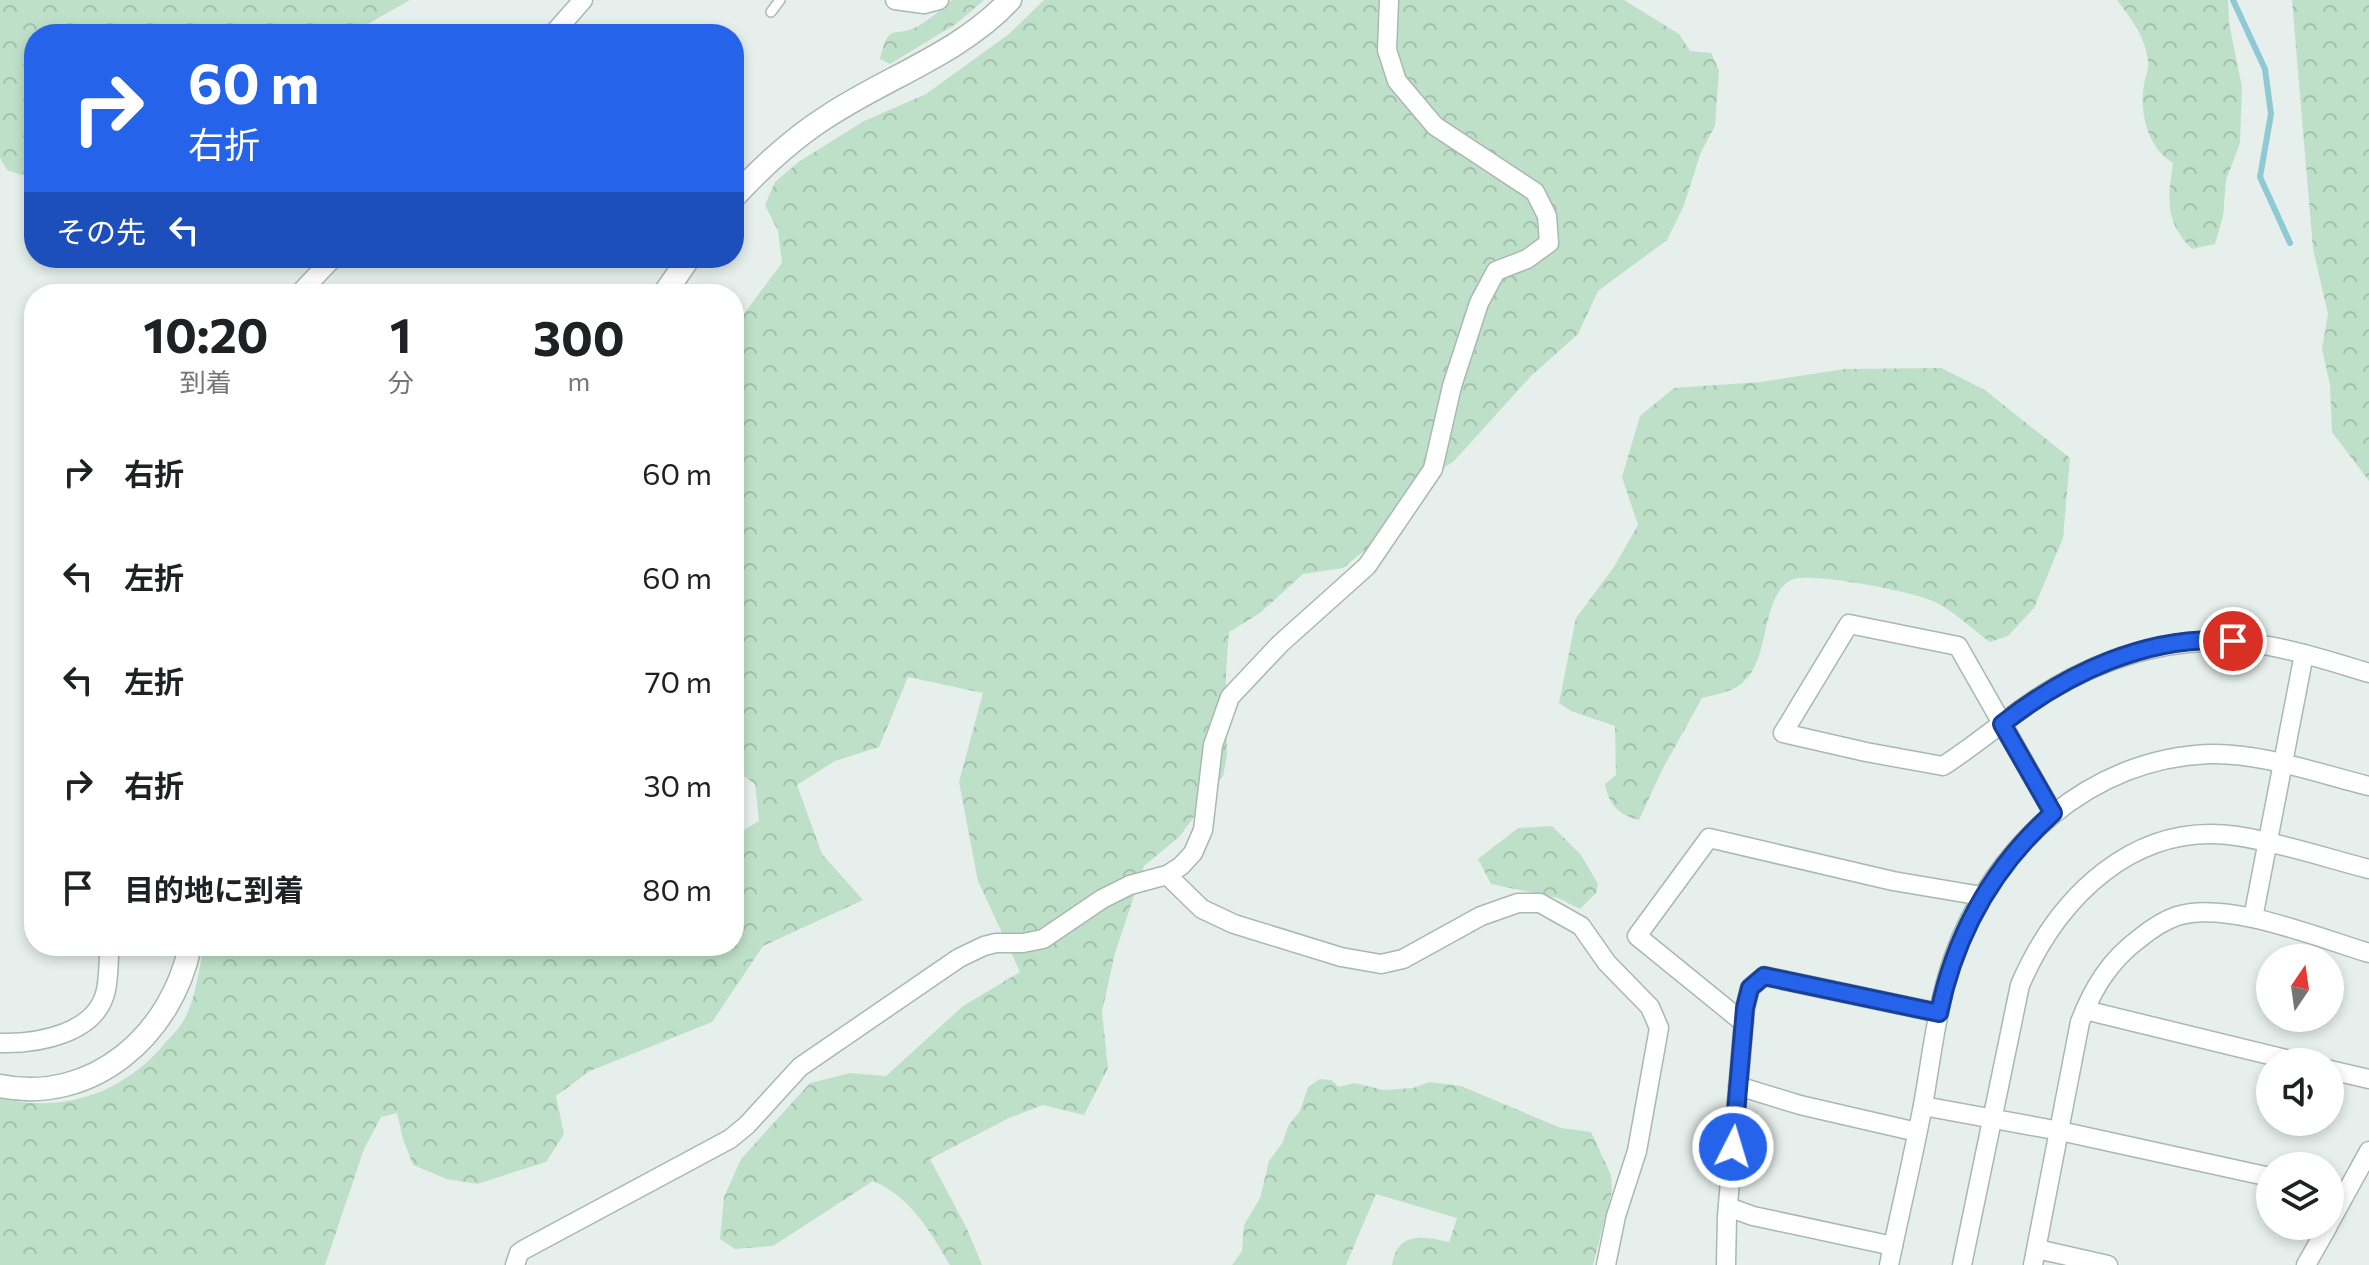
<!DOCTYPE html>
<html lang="ja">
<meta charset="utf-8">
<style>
body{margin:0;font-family:Commissioner,"Noto Sans JP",sans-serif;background:#f6f6f6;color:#202124;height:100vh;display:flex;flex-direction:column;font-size:30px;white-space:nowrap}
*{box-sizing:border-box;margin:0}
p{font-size:26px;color:#757577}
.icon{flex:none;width:44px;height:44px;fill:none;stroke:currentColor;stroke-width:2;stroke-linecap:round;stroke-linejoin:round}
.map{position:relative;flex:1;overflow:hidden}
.details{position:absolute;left:24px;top:284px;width:720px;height:672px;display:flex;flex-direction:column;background:#fff;border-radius:32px;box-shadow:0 4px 12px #0003}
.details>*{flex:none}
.guide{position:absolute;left:24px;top:24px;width:720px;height:244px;border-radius:32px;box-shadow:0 4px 12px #0003;background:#2563eb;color:#fff;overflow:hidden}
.needle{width:52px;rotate:13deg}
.controls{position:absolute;left:2256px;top:944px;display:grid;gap:16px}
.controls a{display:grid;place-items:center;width:88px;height:88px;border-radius:50%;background:#fff;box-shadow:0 4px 12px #0003;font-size:40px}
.pin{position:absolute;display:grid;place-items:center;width:68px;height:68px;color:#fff;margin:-34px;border:4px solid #fff;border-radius:50%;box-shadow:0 2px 8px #0007}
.me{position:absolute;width:88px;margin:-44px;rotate:5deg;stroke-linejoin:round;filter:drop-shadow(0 0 6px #0008)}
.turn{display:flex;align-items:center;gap:28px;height:168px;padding:0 32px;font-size:36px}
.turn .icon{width:104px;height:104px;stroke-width:2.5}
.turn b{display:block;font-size:56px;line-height:68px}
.then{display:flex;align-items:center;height:76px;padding:0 32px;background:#0003;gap:16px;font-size:30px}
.eta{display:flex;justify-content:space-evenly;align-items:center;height:136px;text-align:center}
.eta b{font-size:48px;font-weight:700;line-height:56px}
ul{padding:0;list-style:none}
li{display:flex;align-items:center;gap:24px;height:104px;padding:0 32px}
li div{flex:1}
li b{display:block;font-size:30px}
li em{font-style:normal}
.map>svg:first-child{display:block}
.forest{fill:url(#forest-crowns)}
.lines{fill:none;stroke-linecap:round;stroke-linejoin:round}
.stream{stroke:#8ec9d4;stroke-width:6}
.service-casing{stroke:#a8b8b2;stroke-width:12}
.minor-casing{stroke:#a8b8b2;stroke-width:21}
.tertiary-casing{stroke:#a8b8b2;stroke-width:25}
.service{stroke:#fff;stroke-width:9}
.minor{stroke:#fff;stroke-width:18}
.tertiary{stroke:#fff;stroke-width:22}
.route-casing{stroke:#184099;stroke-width:20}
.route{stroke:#2563eb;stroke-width:14}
</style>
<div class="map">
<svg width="2369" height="1265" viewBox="0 0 2369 1265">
<defs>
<pattern id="forest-crowns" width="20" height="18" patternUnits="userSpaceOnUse" patternTransform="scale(2)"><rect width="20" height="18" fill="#bfe0c8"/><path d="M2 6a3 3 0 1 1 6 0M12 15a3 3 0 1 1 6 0" fill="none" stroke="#a4c1ad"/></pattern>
</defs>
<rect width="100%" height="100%" fill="#e6efeb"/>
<g class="forest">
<path d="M0 0H410L350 34H34V172L22 175 7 170 0 158Z"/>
<path d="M952 0H984L956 24 890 64 880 59C890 18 894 41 920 25 932 18 942 8 952 0Z"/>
<path d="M1044 0H1624L1679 34 1690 51 1711 53 1719 70 1715 126 1701 152 1684 205 1667 240 1598 291 1578 334 1531 376 1454 461 1403 496 1370 546 1343 568 1303 574 1260 613 1229 632 1226 672 1227 755 1223 776 1180 836 1144 866 1115 953 1102 1012 1108 1068 1084 1115 1043 1105 1009 1118 930 1159 967 1229 982 1265H950C929 1230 911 1197 873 1181L773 1246 735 1249 720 1239 724 1197 741 1159 810 1083 850 1073 886 1076 963 1006 1020 972 978 881 959 782 983 693 908 677 879 747 835 761 797 785 822 854 863 900 763 946 712 1022 590 1071 556 1096 564 1134 546 1162 477 1184 447 1179 413 1165 403 1139 397 1113 381 1117 364 1149 325 1265H0V1098C64 1114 124 1093 166 1042 172 1035 181 1027 185 1018 196 997 199 969 204 946H734V836L759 821 755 784 734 769V327L782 263 778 231 765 205 775 182 800 161 864 121 926 94 1009 34Z"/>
<path d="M2117 0H2228L2229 23 2242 87 2240 143 2226 180 2223 216 2215 244 2192 249C2164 221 2168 198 2173 163 2148 148 2139 113 2144 85 2145 77 2149 69 2148 61 2145 36 2132 20 2117 0Z"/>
<path d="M2292 0H2369V481L2332 432 2330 385 2322 349 2328 314 2313 249Z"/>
<path d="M1941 368 1985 390 2070 458 2063 538 2034 608 2008 636 1990 642C1973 630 1955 612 1935 602 1916 592 1808 571 1791 580 1758 599 1773 665 1737 687 1726 693 1713 695 1702 698L1661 772 1639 820C1619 815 1609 805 1605 784L1616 775 1615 726 1571 711 1559 703 1576 618 1614 567 1638 525 1622 477 1640 416 1674 388 1761 382 1845 369Z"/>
<path d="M1552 826 1581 855 1598 884 1596 893 1580 909 1558 898 1491 884 1478 859 1518 828Z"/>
<path d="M1320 1079 1331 1080 1339 1087 1354 1083 1384 1090 1413 1088 1429 1082 1461 1086 1561 1128 1591 1132 1611 1175 1612 1191 1593 1265H1392C1398 1230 1424 1237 1449 1242L1457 1218 1376 1194 1346 1265H1232L1242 1251 1244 1225 1260 1198 1269 1161 1283 1142 1288 1126 1300 1111 1308 1087Z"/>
</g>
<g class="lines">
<path class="stream" d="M2233 0 2265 69 2271 114 2260 177 2290 243"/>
<g class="service-casing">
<path id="service" d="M771 12 780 0"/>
</g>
<g class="minor-casing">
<g id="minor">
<path d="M895 0 924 4 939 0"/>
<path d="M553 34 583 0"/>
<path d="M299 294 333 258"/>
<path d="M2053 813 1958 646 1849 624 1783 733 1866 752 1943 766C1979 743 2011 714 2047 692 2114 651 2191 632 2269 646 2303 652 2336 663 2369 673"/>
<path d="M1167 875 1202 909 1234 924 1341 957 1381 964 1403 959 1481 916 1518 903H1540L1581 926 1607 963 1650 1007 1659 1028 1637 1151 1616 1216 1606 1265"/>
<path d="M2253 918 2304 654"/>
<path d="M2085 1010 2298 1062"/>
<path d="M1744 1023 1637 936 1709 838 1893 881 1982 896"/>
<path d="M0 1043C37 1044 97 1034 106 990 109 976 108 961 110 946"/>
<path d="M2330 1070 2369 1079"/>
<path d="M1738 1086 1800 1105 1917 1132"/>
<path d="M1923 1106 2060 1131 2270 1177"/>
<path d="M1728 1207 1753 1216 1893 1246"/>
<path d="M2330 1222 2369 1151"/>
<path d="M2037 1249 2108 1265"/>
<path d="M515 1265 519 1253 525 1249 730 1139 747 1125 800 1067 959 958 984 946 996 943H1023L1043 939 1102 899 1130 885 1167 875 1181 866 1193 853 1203 830 1213 745 1230 697 1280 644 1367 566 1433 469 1452 386 1479 303 1496 271 1527 259 1549 243 1547 216 1535 192 1435 126 1397 81 1387 50 1389 0"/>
<path d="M1726 1265 1727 1216 1745 1008 1750 988 1764 976 1939 1013"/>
<path d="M1889 1265C1900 1212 1913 1158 1923 1105 1932 1055 1937 1004 1954 956 1993 847 2089 759 2209 754 2259 752 2320 774 2369 786"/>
<path d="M1962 1265 2020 985C2058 897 2134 821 2237 836 2282 843 2326 858 2369 869"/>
<path d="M2033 1265 2080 1022C2093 988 2110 960 2140 938 2151 929 2163 921 2177 916 2227 900 2319 938 2369 953"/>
<path d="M2306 1265 2328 1226"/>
</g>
</g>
<g class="tertiary-casing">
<g id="tertiary">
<path d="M734 197C762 167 793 138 828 116 889 76 959 54 1010 0"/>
<path d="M664 294 689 258"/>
<path d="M0 1086C93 1105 172 1034 190 946"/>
</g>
</g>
<use href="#service" class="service"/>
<use href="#minor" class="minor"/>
<use href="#tertiary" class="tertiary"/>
</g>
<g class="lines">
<g class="route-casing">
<path id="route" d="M1733 1147 1745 1008 1750 988 1764 976 1939 1013C1955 935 1993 867 2053 813L2002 724C2067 673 2148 634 2233 641"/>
</g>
<use href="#route" class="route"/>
</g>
</svg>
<div class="controls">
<a><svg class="needle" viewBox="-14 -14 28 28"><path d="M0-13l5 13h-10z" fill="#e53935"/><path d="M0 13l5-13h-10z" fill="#757577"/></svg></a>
<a><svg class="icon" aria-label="sound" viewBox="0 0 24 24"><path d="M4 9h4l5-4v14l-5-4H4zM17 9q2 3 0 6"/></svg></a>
<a><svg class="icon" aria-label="layers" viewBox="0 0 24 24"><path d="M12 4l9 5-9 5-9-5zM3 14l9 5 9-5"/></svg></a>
</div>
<div class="pin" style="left:2233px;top:641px;background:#d93025"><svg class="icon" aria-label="arrive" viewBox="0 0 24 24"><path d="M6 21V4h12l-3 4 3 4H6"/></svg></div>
<svg class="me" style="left:1733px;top:1147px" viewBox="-20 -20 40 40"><circle r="17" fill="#2563eb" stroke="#fff" stroke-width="3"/><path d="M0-11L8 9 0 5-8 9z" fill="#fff"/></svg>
<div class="guide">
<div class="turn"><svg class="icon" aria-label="right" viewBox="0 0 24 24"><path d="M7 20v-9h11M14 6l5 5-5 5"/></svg><div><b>60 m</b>右折</div></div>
<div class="then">その先<svg class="icon" aria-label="left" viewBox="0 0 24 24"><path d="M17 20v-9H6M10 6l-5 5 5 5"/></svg></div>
</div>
<section class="details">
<div class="eta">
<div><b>10:20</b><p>到着</p></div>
<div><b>1</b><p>分</p></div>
<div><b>300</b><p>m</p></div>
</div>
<ul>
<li><svg class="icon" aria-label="right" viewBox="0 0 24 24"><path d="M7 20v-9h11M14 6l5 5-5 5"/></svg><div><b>右折</b></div><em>60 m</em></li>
<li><svg class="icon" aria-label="left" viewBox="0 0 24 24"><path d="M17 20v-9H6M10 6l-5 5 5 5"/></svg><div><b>左折</b></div><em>60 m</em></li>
<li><svg class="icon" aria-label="left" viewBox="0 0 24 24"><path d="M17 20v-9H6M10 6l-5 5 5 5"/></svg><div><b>左折</b></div><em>70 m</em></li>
<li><svg class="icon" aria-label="right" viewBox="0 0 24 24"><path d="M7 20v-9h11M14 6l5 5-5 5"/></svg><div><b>右折</b></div><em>30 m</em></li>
<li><svg class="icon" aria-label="arrive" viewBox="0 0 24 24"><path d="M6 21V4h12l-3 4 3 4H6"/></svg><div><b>目的地に到着</b></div><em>80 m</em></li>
</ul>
</section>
</div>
